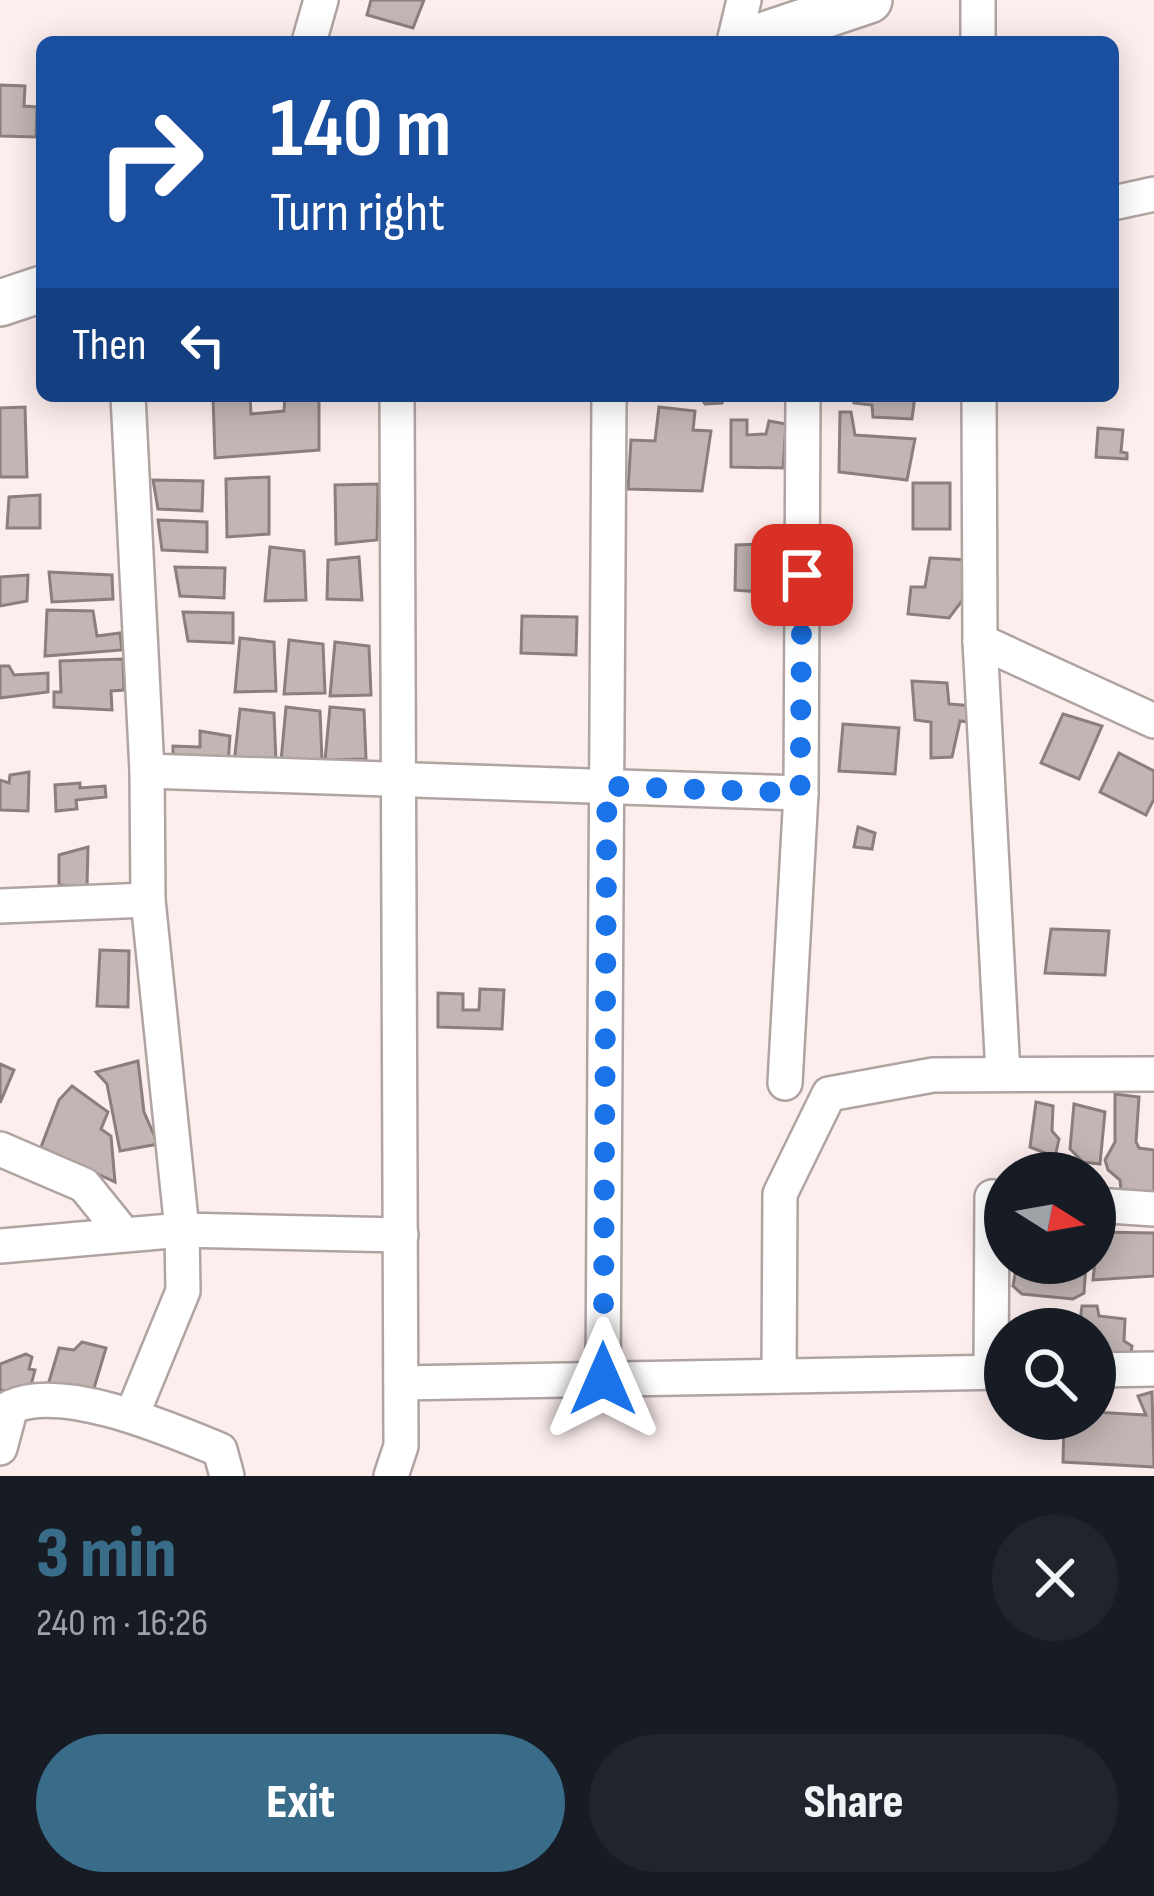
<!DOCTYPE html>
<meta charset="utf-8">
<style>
body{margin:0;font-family:"Sofia Sans Condensed",sans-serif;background:#20242c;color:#f1f3f6;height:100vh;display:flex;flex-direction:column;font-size:45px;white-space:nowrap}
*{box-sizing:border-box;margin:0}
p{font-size:39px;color:#9ea1a6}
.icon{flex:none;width:66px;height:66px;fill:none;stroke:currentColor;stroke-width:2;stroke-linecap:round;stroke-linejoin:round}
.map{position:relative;height:1476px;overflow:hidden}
.details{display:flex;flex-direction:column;background:#171b24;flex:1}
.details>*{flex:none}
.banner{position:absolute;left:36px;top:36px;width:1083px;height:366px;border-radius:18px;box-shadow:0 6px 30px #0003;background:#1a4fa0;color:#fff;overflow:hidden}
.needle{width:78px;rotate:101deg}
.tools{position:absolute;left:984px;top:1152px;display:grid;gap:24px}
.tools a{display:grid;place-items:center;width:132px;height:132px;border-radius:50%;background:#171b24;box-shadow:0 6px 30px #0003;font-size:60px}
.pin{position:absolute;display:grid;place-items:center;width:102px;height:102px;color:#fff;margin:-51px;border-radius:24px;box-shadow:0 6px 18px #0006}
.me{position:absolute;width:132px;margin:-66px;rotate:0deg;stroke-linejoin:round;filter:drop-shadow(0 0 9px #0008)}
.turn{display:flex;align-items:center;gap:42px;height:252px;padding:0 36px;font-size:54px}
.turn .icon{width:156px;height:156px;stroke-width:2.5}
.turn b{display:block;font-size:84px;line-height:102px}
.then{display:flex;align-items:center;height:114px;padding:0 36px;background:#0003;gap:24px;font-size:45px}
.round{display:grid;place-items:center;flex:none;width:126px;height:126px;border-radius:63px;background:#20242c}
.headline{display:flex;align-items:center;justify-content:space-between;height:204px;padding:0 36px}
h1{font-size:72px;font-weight:800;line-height:90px;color:#386c88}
.button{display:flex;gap:24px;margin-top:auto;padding:24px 36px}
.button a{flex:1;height:138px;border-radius:72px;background:#386c88;color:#fff;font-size:48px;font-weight:800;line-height:138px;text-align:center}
.button a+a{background:#20242c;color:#f1f3f6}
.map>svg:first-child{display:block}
.building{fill:#c2b5b4;stroke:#8b7f7e;stroke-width:3}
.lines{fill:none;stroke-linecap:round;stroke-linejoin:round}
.street-casing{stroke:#b0a4a3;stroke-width:38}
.secondary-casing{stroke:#b0a4a3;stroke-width:50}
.street{stroke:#fff;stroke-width:33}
.secondary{stroke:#fff;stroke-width:45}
.route{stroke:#1a73e8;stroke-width:21;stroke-dasharray:0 37.8}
</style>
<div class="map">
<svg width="1154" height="1476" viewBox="0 0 1154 1476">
<rect width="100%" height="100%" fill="#fceeed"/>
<g class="building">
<path d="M371 0H424L413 28 367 15Z"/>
<path d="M0 85 25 86 24 106 37 107 36 137 0 136Z"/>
<path d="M213 396H250L251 414 284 411 285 396H319V450L215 458Z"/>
<path d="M700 396H723L722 403 705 404Z"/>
<path d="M854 396H915L912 419 873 417 872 405 854 403Z"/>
<path d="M25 407 27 477H0V408Z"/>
<path d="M659 407 695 411 693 430 711 431 702 491 628 489 631 440 655 441Z"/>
<path d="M840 412H851L855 435 915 439 907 480 839 472Z"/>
<path d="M731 420H747V435L766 434 769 421 786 424 783 468 731 467Z"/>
<path d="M1098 428 1123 430 1121 452 1127 453V459L1096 457Z"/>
<path d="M269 477V534L227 537 226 479Z"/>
<path d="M153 480 203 481 202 511 158 509Z"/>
<rect x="913" y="483" width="37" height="46"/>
<path d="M378 484 377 540 336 544 335 485Z"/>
<path d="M40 495V528H7L9 497Z"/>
<path d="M158 520 207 522V552L162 550Z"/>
<path d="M789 543 786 594 735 590 736 545Z"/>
<path d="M270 547 304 551 306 600 265 601Z"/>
<path d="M359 557 362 600 327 599 328 560Z"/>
<path d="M930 558 969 560 965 597 949 618 908 614 911 587H925Z"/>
<path d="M175 567 225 568 224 598 180 596Z"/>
<path d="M49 572 112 575 113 599 52 602Z"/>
<path d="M28 575 27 601 0 606V577Z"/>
<path d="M47 610 93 611 97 636 120 633 122 650 45 656Z"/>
<path d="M183 612 233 613V643L188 641Z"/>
<path d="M522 616 577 617 576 655 521 653Z"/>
<path d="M240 638 274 642 276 691 235 692Z"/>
<path d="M289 640 323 644 325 693 284 694Z"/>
<path d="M335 642 369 646 371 695 330 696Z"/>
<path d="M123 659 124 690 111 691 112 710 54 707V692H61L60 661Z"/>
<path d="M0 666H9L14 675 48 673V692L0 698Z"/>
<path d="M912 681 947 683 949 704 974 706 976 723 960 721 952 757 931 758V722L915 720Z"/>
<path d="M286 707 320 711 322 760 281 761Z"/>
<path d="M330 707 364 710 366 759 325 760Z"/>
<path d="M240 709 274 713 276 762 234 763Z"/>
<path d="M1063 714 1102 726 1079 779 1041 763Z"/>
<path d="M843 724 899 728 895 774 839 771Z"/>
<path d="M200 731 230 736 228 765 173 766V746L200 747Z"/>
<path d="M1119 753 1154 771V799L1146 815 1100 792Z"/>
<path d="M29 772 28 811 0 810V780L9 783 10 775Z"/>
<path d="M80 783V788L105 786 106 797 76 800 77 809 56 811 55 785Z"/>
<path d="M858 827 875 833 872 849 854 847Z"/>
<path d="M88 847 87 887 59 885V855Z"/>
<path d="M1051 929 1109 931 1105 975 1045 973Z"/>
<path d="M100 950 129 951 128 1007 97 1006Z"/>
<path d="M480 989 504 990 502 1029 438 1027V993L463 994V1010H479Z"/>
<path d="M138 1061 144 1112 158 1144 120 1151 107 1084 96 1072Z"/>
<path d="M0 1064 14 1070 0 1103Z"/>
<path d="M72 1086 108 1112 101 1129 111 1136 115 1182 41 1147 59 1100Z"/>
<path d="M1115 1094 1139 1097 1136 1142 1139 1148 1154 1150V1196L1122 1201 1120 1180 1108 1170 1105 1160 1115 1142Z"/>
<path d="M1036 1102 1053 1106 1052 1131 1059 1139 1055 1157 1030 1147Z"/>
<path d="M1074 1104 1105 1112 1100 1164 1083 1162 1070 1149Z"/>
<path d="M1098 1232 1154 1233V1276L1093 1280Z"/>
<path d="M1017 1263H1086L1084 1293 1073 1299 1022 1294 1013 1286Z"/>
<path d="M1082 1306H1097L1099 1316 1125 1319 1124 1341 1132 1346 1129 1366 1095 1362V1329H1079Z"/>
<path d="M82 1342 106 1348 92 1395 48 1385 59 1348 74 1350Z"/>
<path d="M26 1354 32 1357 29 1369 35 1370 29 1393 0 1390V1364Z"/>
<path d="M1152 1392 1154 1467 1063 1462 1064 1419H1095V1412L1146 1415 1138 1396Z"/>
</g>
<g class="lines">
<g class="street-casing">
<g id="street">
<path d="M978 0V42"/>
<path d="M309 42 321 0"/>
<path d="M734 42 744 0"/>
<path d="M1113 203 1154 194"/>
<path d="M979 396 980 641 1154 721"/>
<path d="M980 641 1003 1074"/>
<path d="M147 771 801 793"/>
<path d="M0 906 148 900"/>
<path d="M785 1083 801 793 803 396"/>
<path d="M0 1149 84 1185 122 1232"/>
<path d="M1095 1205 1154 1209"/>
<path d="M0 1246 182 1230 148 900 147 771 128 396"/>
<path d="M1095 1370 1154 1369"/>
<path d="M991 1372 992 1197 1005 1198"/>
<path d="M779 1376 780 1194 829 1094 933 1075 1154 1074"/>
<path d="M603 1379 609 396"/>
<path d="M401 1383 1005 1372"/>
<path d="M132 1415 183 1291 182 1230 401 1235"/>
<path d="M0 1448 11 1407C63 1383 169 1429 220 1450L227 1476"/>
<path d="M391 1476 401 1446 397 396"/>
</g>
</g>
<g class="secondary-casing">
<g id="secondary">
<path d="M744 42 869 0"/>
<path d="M0 303 42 289"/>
</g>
</g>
<use href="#street" class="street"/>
<use href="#secondary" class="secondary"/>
</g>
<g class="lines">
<path class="route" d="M603 1379 607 786 800 793 802 575"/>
</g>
</svg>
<div class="tools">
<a><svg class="needle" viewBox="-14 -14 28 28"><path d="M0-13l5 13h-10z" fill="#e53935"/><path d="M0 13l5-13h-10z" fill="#9ea1a6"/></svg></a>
<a><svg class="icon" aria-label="search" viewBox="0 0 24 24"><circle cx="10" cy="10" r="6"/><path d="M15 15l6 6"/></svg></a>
</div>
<div class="pin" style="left:802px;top:575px;background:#d93025"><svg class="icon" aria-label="arrive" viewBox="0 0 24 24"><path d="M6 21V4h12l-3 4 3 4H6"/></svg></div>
<svg class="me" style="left:603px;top:1379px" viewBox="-20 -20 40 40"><path d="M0-17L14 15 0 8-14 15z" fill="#1a73e8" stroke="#fff" stroke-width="4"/></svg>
<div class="banner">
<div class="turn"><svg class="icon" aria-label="right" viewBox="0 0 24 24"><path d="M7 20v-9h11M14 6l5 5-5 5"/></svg><div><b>140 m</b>Turn right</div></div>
<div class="then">Then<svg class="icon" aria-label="left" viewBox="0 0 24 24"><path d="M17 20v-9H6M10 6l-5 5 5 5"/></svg></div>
</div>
</div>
<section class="details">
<div class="headline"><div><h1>3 min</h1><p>240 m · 16:26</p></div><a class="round"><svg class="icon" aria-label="close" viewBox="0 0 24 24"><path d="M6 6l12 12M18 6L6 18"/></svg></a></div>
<div class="button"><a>Exit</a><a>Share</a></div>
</section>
